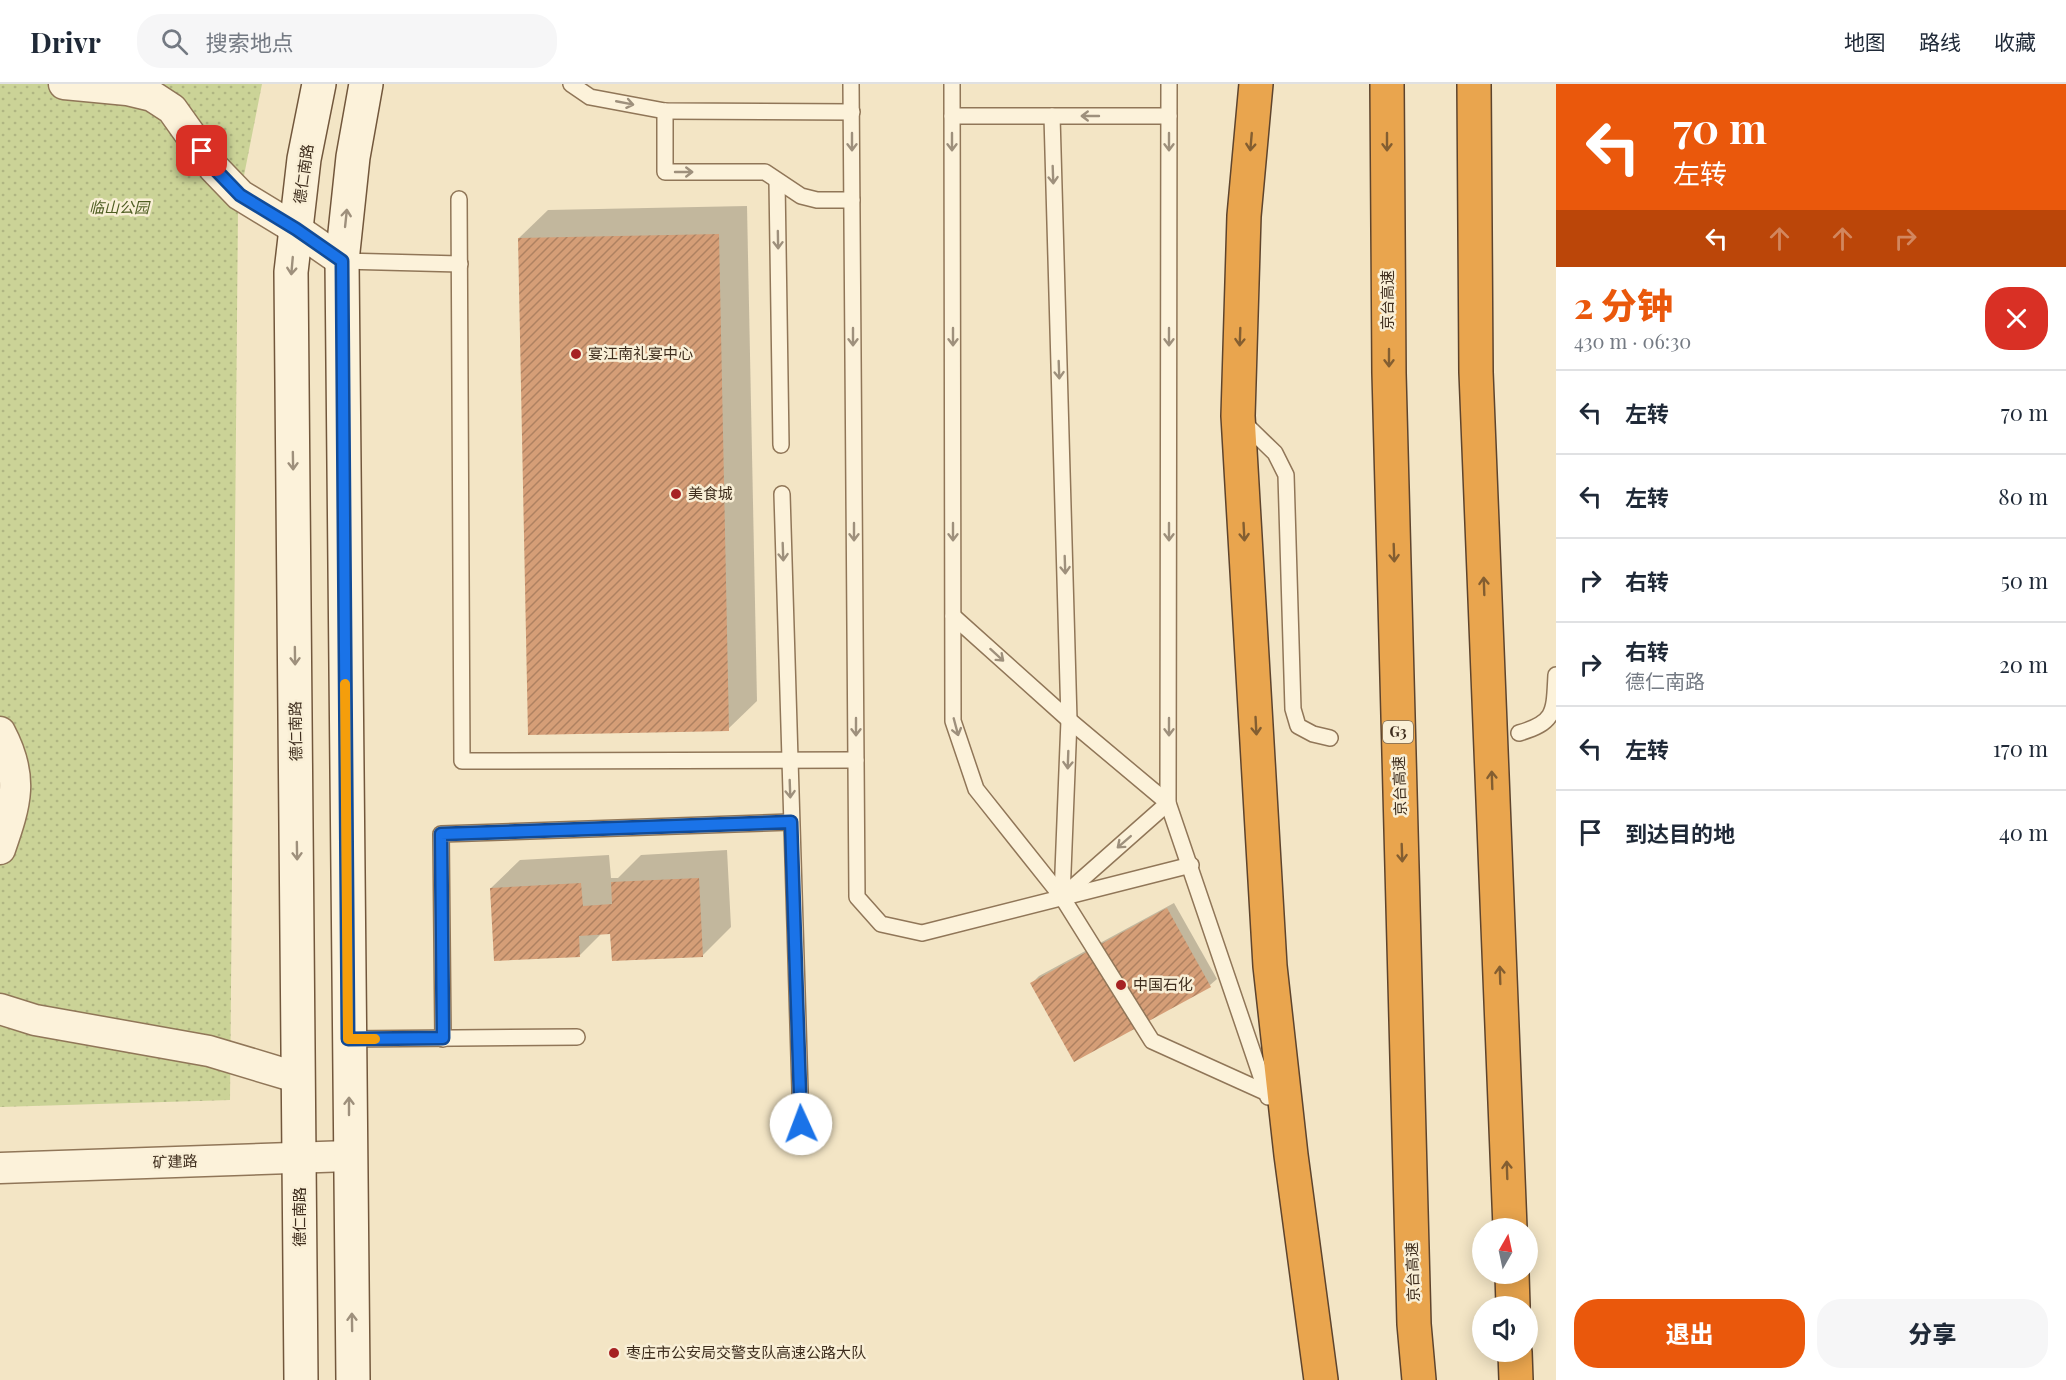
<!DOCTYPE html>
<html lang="zh">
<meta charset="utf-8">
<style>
body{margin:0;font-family:"Playfair Display","Noto Sans SC",serif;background:#f6f6f7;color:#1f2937;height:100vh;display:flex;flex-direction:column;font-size:22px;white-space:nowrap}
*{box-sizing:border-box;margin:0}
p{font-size:20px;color:#747a83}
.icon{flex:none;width:33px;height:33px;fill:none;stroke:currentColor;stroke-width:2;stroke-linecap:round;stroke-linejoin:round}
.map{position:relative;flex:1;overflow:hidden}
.details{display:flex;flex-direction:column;background:#fff;width:510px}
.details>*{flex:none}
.banner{background:#ea580c;color:#fff;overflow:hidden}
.needle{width:39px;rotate:9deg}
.fabs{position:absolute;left:1472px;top:1134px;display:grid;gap:12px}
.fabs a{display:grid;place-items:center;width:66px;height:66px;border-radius:50%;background:#fff;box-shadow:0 3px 15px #0003;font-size:30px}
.pin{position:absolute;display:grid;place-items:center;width:51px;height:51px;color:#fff;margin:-26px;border-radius:12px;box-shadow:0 3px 9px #0006}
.me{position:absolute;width:66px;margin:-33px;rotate:358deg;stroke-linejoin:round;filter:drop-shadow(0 0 4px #0008)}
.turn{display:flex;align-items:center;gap:21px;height:126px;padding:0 18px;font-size:27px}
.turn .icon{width:78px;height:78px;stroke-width:2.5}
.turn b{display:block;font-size:42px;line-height:51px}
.lanes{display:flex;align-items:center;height:57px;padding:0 18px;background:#0003;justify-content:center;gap:30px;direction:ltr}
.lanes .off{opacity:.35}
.round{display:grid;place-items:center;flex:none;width:63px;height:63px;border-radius:24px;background:#f6f6f7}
.head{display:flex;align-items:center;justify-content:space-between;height:102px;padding:0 18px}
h1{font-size:36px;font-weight:800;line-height:45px;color:#ea580c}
.primary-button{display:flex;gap:12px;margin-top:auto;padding:12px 18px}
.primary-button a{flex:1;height:69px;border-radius:24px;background:#ea580c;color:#fff;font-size:24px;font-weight:800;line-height:69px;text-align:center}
.primary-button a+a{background:#f6f6f7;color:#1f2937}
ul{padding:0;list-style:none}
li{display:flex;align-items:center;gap:18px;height:84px;padding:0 18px;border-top:2px solid #e0e1e3}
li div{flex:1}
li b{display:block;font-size:22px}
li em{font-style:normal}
header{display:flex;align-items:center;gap:36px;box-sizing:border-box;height:84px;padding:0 30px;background:#fff;border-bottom:2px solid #e0e1e3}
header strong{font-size:28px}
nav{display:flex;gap:33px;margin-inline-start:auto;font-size:21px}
.search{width:420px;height:54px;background:#f6f6f7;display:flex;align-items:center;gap:15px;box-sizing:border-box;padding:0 21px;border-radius:24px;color:#747a83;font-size:22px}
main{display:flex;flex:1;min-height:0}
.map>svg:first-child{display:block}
.park{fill:url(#park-dots)}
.shadow{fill:#0003}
.building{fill:url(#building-hatch)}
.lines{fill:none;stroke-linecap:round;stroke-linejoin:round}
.service-casing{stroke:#907658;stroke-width:18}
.minor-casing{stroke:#907658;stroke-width:33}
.secondary-casing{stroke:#72573c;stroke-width:36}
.motorway-casing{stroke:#5e442d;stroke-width:36}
.service{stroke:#fcf2da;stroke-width:15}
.minor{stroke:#fcf2da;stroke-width:30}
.secondary{stroke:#fcf2da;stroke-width:33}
.motorway{stroke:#e9a54e;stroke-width:33}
.oneway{stroke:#9e907c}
.oneway2{stroke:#835e31}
.route-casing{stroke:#114b97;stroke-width:15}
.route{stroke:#1a73e8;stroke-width:10}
.slow{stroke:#f59e0b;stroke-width:10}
.poi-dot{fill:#a62223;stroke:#f9efd6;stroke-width:2}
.labels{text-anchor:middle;stroke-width:5;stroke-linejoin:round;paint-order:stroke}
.shield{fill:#f9efd6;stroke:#776855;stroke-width:1.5}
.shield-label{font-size:14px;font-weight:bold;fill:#3f2e1e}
.street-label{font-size:15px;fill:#3f2e1e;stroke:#f9efd6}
.park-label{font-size:15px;font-style:italic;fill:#4e5d22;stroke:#f9efd6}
.poi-label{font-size:15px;fill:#3f2e1e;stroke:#f9efd6;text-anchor:start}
</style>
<header>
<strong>Drivr</strong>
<div class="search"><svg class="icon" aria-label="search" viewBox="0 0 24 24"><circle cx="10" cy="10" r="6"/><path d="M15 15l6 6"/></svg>搜索地点</div>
<nav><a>地图</a><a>路线</a><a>收藏</a></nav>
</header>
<main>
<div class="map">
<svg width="1556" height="1296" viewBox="0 0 1556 1296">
<defs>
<pattern id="park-dots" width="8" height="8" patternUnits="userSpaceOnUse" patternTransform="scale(1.5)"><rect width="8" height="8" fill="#cbd397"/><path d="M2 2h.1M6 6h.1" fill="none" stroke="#afb582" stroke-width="1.8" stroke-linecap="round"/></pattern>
<pattern id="building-hatch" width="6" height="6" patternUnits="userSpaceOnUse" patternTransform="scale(1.5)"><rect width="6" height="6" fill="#d59e77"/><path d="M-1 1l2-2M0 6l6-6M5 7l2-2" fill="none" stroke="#ae8161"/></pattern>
</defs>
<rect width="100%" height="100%" fill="#f3e5c5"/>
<path class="park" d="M0 0H262L238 122 230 1016 0 1023Z"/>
<g class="shadow">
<path d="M747 122 757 617 728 645 519 154 548 126Z"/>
<path d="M727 766 731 843 703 871 611 848 602 849 580 871 491 804 520 776 609 771 611 794H618L641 771Z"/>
<path d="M1174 819 1217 895 1210 901 1032 899 1039 892Z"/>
</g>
<g class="building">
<path d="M719 150 729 647 528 651 518 154Z"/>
<path d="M699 794 703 873 612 877 610 850 579 852 580 873 494 877 490 804 581 799 583 822 612 820 611 798Z"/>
<path d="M1167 824 1211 903 1074 978 1030 899Z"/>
</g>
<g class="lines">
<g class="service-casing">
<g id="service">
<path d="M571 0 590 13 665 27 852 28"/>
<path d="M851 0 857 813 881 840 922 849 1191 781"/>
<path d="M952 0 953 637 976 705 1062 813 1152 957 1267 1009"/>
<path d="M1169 0 1168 719 1268 1013"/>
<path d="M665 27V88H765L801 112 817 116H852"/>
<path d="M952 32H1169"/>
<path d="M1052 32 1069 636 1062 813"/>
<path d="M777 97 781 361"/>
<path d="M459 115 462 677 856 676"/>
<path d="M342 177 460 180"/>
<path d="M1242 337 1275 369 1286 391 1293 625 1298 642 1313 650 1330 654"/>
<path d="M782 410 801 1040"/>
<path d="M953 532 1069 636 1168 719 1064 811"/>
<path d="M1519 649C1556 638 1554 628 1556 591"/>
<path d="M348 955 577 953"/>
<path d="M443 955 441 750 791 738"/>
</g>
</g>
<g class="minor-casing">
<g id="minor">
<path d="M64 0 127 6 152 12 172 25 214 84 240 111 296 145 342 177"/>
<path d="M0 648C24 693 16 719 0 765"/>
<path d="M0 925 35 936 209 967 299 994"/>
<path d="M0 1084 349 1072"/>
</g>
</g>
<g class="secondary-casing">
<g id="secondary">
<path d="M301 1296 291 188 304 75 319 0"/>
<path d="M353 1296 342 177 353 73 366 0"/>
</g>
</g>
<g class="motorway-casing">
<g id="motorway">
<path d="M1256 0 1244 132 1238 332 1270 882 1291 1071 1321 1296"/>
<path d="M1387 0 1389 289 1414 1240 1419 1296"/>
<path d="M1474 0 1476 288 1510 1144"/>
<path d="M1512 1190 1513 1222"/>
<path d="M1515 1268 1516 1296"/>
</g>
</g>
<use href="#service" class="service"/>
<use href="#minor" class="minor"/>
<use href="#secondary" class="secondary"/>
<use href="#motorway" class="motorway"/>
</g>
<defs><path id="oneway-shaft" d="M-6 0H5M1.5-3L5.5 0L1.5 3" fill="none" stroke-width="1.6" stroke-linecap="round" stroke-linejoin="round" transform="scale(1.5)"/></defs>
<g class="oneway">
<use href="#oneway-shaft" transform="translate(625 19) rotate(11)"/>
<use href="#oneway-shaft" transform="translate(1090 32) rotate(180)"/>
<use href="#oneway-shaft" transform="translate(852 58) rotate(90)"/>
<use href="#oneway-shaft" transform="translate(952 58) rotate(90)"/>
<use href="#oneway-shaft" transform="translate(1169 58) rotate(90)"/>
<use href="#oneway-shaft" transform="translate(684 88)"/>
<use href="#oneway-shaft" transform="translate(1053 91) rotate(88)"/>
<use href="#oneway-shaft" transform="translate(346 134) rotate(-84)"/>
<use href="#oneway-shaft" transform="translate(778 156) rotate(89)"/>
<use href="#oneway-shaft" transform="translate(292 182) rotate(95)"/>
<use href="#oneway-shaft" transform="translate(853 253) rotate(90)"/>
<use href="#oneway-shaft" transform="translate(953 253) rotate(90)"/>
<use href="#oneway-shaft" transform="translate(1169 253) rotate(90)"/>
<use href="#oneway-shaft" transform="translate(1059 286) rotate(88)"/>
<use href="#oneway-shaft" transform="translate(293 377) rotate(89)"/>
<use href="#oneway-shaft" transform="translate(854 448) rotate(90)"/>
<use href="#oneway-shaft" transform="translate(953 448) rotate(90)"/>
<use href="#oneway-shaft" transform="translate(1169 448) rotate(90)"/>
<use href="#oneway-shaft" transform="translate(783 468) rotate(88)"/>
<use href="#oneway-shaft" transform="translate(1065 481) rotate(88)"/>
<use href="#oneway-shaft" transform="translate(997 571) rotate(42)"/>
<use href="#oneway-shaft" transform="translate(295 572) rotate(89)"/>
<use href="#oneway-shaft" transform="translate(856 643) rotate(90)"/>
<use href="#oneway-shaft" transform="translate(956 643) rotate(75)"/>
<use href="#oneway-shaft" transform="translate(1169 643) rotate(90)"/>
<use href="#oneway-shaft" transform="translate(1068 676) rotate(92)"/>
<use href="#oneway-shaft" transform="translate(790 705) rotate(88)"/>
<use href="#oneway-shaft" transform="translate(1124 758) rotate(139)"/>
<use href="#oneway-shaft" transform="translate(297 767) rotate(89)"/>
<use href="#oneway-shaft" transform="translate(349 1022) rotate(-90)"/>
<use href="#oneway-shaft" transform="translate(352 1238) rotate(-91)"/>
</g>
<g class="oneway2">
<use href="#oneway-shaft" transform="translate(1251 58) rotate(95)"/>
<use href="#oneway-shaft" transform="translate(1387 58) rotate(90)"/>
<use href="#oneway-shaft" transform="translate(1240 253) rotate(92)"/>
<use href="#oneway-shaft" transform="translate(1389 274) rotate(90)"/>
<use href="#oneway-shaft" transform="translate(1244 448) rotate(87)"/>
<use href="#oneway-shaft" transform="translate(1394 469) rotate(88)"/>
<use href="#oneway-shaft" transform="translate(1484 502) rotate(-92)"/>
<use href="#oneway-shaft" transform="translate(1256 642) rotate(87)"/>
<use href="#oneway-shaft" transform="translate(1492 696) rotate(-92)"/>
<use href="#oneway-shaft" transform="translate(1402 769) rotate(88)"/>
<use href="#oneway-shaft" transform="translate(1500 891) rotate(-92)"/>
<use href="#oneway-shaft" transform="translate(1507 1086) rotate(-92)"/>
</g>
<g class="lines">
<g class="route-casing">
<path id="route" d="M202 67 214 84 240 111 296 145 342 177 348 955 443 954 441 750 791 738 801 1040"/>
</g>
<use href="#route" class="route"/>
<path class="slow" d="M345 600 348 955H375"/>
</g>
<g class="poi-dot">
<circle cx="576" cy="270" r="6"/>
<circle cx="676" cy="410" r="6"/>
<circle cx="1121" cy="901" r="6"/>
<circle cx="614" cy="1269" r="6"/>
</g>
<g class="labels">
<rect class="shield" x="1383" y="637" width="30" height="22" rx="4.5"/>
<g class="shield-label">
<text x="1398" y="653">G3</text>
</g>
<g class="street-label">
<text transform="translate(304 90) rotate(-82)" y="5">德仁南路</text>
<text transform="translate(1388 216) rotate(-90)" y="5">京台高速</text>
<text transform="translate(296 647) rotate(-91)" y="5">德仁南路</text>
<text transform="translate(1400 702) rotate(-92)" y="5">京台高速</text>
<text transform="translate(175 1078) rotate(-2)" y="5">矿建路</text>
<text transform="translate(300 1133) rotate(-90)" y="5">德仁南路</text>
<text transform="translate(1413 1188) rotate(-92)" y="5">京台高速</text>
</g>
<g class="park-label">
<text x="119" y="129">临山公园</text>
</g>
<g class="poi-label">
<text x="588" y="275">宴江南礼宴中心</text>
<text x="688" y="415">美食城</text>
<text x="1133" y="906">中国石化</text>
<text x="626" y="1274">枣庄市公安局交警支队高速公路大队</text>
</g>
</g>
</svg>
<div class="fabs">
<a><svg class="needle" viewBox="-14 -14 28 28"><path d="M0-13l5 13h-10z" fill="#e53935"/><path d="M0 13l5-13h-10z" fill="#747a83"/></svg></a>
<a><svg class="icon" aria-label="sound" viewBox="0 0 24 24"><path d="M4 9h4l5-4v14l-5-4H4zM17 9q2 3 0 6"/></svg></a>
</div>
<div class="pin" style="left:202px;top:67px;background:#d93025"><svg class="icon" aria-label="arrive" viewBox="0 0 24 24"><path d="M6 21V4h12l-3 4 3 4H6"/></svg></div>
<svg class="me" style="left:801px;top:1040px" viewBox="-20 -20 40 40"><circle r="19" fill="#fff"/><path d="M0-13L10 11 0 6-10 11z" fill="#1a73e8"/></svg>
</div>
<section class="details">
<div class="banner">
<div class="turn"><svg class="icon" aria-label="left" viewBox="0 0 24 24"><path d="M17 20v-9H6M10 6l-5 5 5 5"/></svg><div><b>70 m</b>左转</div></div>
<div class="lanes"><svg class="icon" aria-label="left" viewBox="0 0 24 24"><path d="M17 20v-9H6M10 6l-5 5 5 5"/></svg><svg class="icon off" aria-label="ahead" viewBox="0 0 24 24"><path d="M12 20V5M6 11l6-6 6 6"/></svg><svg class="icon off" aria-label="ahead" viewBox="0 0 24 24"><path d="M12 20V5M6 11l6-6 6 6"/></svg><svg class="icon off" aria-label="right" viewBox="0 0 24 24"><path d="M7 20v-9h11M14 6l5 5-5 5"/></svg></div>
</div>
<div class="head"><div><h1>2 分钟</h1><p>430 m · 06:30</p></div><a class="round" style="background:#d93025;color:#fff"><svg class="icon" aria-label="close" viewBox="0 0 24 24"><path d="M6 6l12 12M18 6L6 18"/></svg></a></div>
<ul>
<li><svg class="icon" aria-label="left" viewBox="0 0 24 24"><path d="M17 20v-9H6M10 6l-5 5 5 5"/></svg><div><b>左转</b></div><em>70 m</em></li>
<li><svg class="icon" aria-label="left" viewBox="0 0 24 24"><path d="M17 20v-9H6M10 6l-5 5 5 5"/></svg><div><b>左转</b></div><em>80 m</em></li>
<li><svg class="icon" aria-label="right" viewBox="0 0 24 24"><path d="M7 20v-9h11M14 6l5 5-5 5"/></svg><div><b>右转</b></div><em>50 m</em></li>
<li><svg class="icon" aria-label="right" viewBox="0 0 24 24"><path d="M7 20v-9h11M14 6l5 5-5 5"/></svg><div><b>右转</b><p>德仁南路</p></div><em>20 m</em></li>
<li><svg class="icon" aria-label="left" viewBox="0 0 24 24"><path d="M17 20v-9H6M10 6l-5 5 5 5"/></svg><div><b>左转</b></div><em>170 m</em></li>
<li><svg class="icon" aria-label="arrive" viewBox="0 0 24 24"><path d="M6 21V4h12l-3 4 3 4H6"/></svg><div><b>到达目的地</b></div><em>40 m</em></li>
</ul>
<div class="primary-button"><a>退出</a><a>分享</a></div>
</section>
</main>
